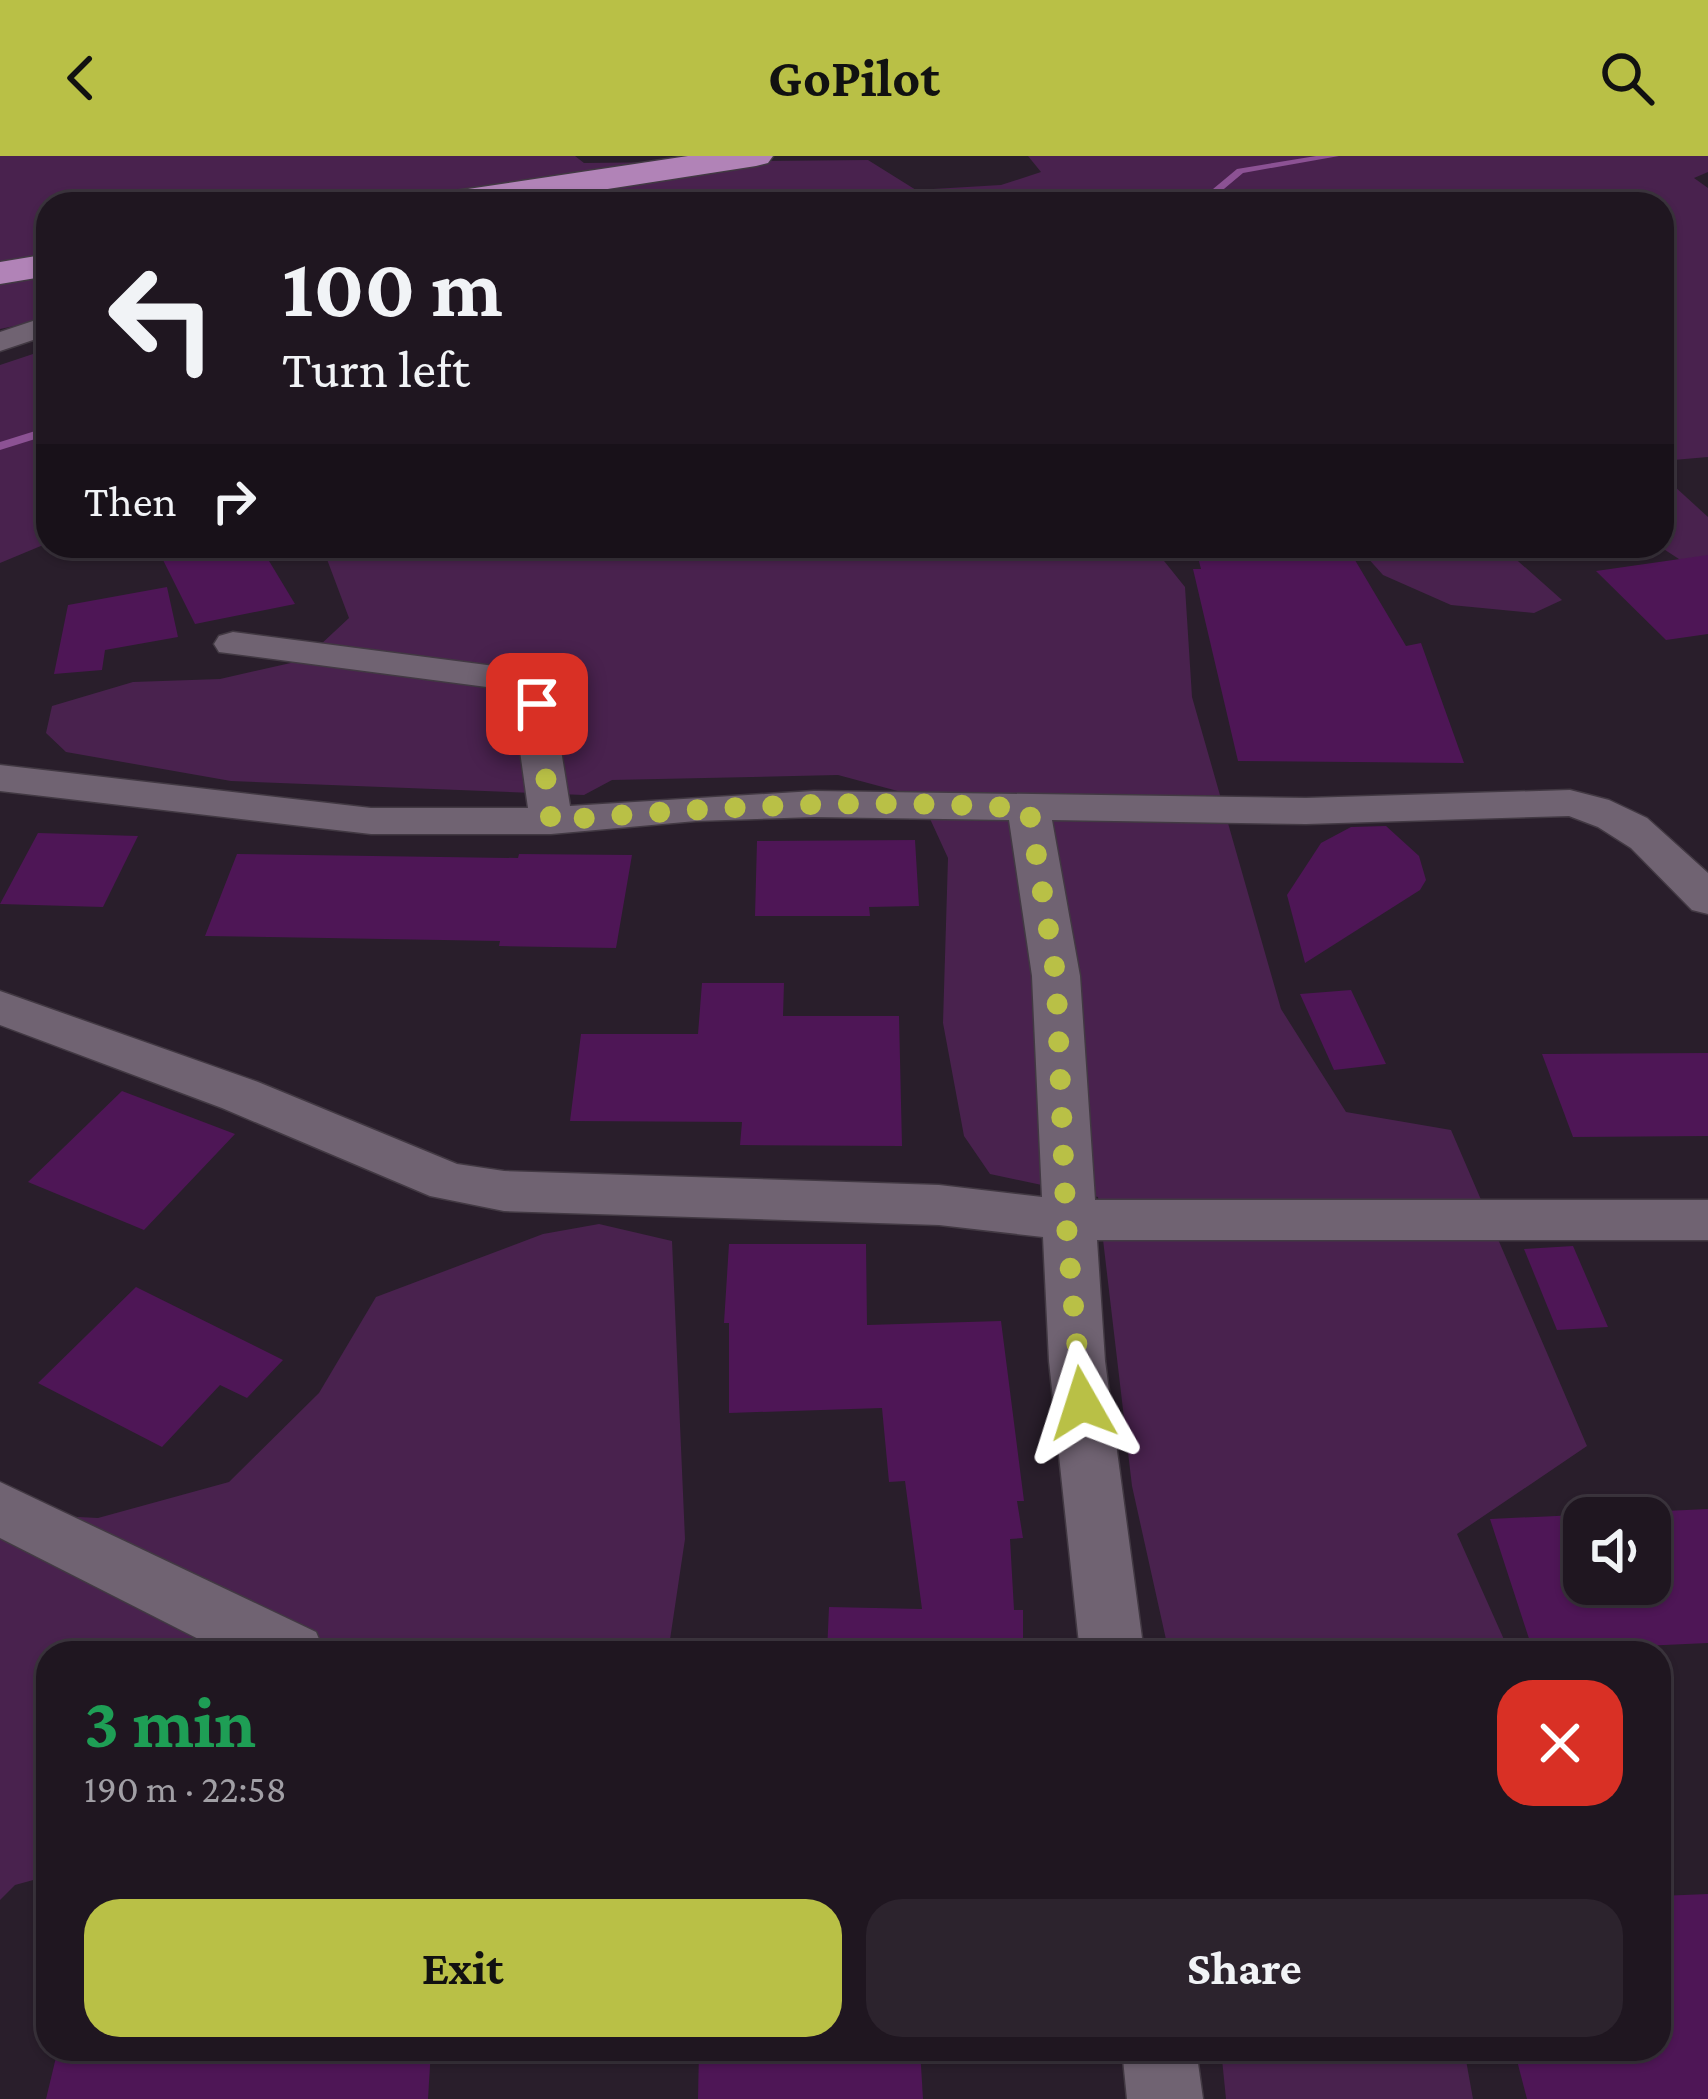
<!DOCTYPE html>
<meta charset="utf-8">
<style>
body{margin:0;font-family:"Crimson Pro",serif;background:#2c232d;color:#f1f3f6;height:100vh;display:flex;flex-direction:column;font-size:45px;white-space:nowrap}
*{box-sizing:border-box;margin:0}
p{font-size:39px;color:#a19fa5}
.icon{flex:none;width:66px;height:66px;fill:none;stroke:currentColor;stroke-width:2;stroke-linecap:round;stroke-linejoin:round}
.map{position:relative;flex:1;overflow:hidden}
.drawer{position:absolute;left:36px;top:1485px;width:1635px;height:420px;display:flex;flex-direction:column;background:#1f1620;border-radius:36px;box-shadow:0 3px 9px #0004,0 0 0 3px #3c353e}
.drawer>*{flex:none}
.guide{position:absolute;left:36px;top:36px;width:1638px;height:366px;border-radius:36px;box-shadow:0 3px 9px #0004,0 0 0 3px #3c353e;background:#1f1620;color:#f1f3f6;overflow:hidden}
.buttons{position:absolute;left:1563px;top:1341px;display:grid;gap:24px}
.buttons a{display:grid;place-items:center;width:108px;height:108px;border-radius:24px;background:#1f1620;box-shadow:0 3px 9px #0004,0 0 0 3px #3c353e;font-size:60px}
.pin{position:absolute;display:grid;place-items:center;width:102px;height:102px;color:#fff;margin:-51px;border-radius:24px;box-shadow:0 6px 18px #0006}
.me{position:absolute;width:132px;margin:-66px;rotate:354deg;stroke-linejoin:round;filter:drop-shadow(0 0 9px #0008)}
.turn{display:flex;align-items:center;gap:42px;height:252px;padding:0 48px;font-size:54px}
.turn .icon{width:156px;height:156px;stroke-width:2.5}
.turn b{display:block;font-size:84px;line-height:102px}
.then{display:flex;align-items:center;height:114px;padding:0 48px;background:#0003;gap:24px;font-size:45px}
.round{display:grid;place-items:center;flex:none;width:126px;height:126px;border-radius:36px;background:#2c232d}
.summary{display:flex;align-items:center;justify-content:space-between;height:204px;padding:0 48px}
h1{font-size:72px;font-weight:700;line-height:90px;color:#1e9e55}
.primary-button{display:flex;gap:24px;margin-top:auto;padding:24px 48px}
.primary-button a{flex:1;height:138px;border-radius:36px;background:#b9c046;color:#111;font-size:48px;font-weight:700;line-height:138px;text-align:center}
.primary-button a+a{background:#2c232d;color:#f1f3f6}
header{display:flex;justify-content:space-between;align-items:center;height:156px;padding:0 48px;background:#b9c046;color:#111;font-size:54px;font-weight:700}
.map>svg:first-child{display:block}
.green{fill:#49224e}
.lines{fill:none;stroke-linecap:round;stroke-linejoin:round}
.stream{fill:#8c5294;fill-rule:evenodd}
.building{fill:#4e1656;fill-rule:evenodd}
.street-casing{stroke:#423943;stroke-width:3}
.highway-casing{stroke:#423943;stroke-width:3}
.street{fill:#706372;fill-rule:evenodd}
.highway{fill:#b183b7;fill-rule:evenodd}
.route{stroke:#b9c046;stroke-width:21;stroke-dasharray:0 37.8}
</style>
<header><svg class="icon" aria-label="back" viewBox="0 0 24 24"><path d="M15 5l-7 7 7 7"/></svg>GoPilot<svg class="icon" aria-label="search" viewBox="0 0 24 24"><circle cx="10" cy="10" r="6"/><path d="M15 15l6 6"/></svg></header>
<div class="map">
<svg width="1708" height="1943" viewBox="0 0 1708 1943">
<rect width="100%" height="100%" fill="#291e2b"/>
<g class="green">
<path d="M0 0H575L584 7 868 4 916 34 1001 29 1041 16 1028 0H1708V16L1694 22 1708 32V301L1662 305V48H48V163L0 173Z"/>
<path d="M48 193V387L0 407V209Z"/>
<path d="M1662 319 1708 361V422L1659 390Z"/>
<path d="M322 390H1152L1185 431 1192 541 1281 853 1346 956 1451 974 1587 1290 1457 1378 1510 1497H1169L1132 1330 1098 1041 990 1018 964 980 943 867 948 702 920 641 838 619 612 624 584 639 231 625 66 596 46 577 52 550 133 526 220 523 304 504 349 462Z"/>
<path d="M1357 390H1501L1562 444 1534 457 1451 449 1383 419Z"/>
<path d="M599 1068 672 1085 685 1383 668 1497H48V1720L15 1729 0 1744V1357L98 1362 229 1326 319 1237 376 1141 543 1078Z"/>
<path d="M1221 1893H1464L1473 1943H1226Z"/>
</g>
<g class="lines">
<g class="stream">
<path d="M1316 0H1339L1243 17 1206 48H1195L1237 13Z"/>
<path d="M48 271V279L0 294V286Z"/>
</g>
</g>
<g class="building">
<path d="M156 390H260L295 448 195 468Z"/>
<path d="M1195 390H1271L1276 404 1352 399 1406 490 1421 487 1464 607 1238 605 1193 413H1201Z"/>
<path d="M1708 399V478L1666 484 1596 415Z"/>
<path d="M167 431 178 481 105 494 102 514 54 518 68 449Z"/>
<path d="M1386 670 1419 700 1426 724 1420 734 1305 807 1287 739 1321 687 1351 671Z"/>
<path d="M38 677 138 680 103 751 0 748Z"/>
<path d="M915 684 919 750 869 751 870 760H755L757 685Z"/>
<path d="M237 698 518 702 519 698 632 699 616 792 499 790 500 785 205 780Z"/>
<path d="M702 827H784L783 860H899L902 990 740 989 742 966 570 965 581 878H698Z"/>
<path d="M1351 834 1386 908 1334 914 1300 838Z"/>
<path d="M1708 897V980L1573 981 1542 898Z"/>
<path d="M122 935 235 978 144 1074 28 1026Z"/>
<path d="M729 1088H866L867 1169 1001 1165 1024 1345H1017L1023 1382 1010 1383 1014 1454H1023V1497H827L829 1451 922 1453 905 1325 889 1326 882 1252 729 1257V1167H724Z"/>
<path d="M1573 1090 1608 1171 1557 1174 1524 1093Z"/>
<path d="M136 1131 283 1204 247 1242 220 1229 162 1291 38 1227Z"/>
<path d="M1708 1353V1487L1533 1495 1490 1363ZM1584 1362H1650V1428H1584Z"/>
<path d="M1708 1738V1943H1527L1514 1893H1659V1740Z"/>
<path d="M58 1893H431L428 1943H46Z"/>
<path d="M699 1893H920L923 1943H698Z"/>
</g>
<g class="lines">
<g class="street-casing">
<g id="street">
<path d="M48 160V179L0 195V176Z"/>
<path d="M233 476 526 514 551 532 570 650 814 635 1306 642 1570 634 1609 644 1647 662 1708 717V758L1692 754 1631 692 1598 671 1569 660 1306 668 1052 664 1080 820 1095 1044H1708V1084H1097L1105 1205 1144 1497H1080L1049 1205 1043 1081 939 1069 504 1055 430 1040 222 952 0 869V835L258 926 457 1008 504 1015 939 1029 1042 1041 1032 820 1009 664 814 661 696 665 551 678H371L0 635V609L371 652H528L512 538 502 533 219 496 214 488 219 480Z"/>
<path d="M0 1326 316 1476 325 1497H226L0 1382Z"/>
<path d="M1122 1893H1196L1203 1943H1127Z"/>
</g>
</g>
<g class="highway-casing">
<g id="highway">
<path d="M688 0H773L768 7 756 10 511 48H423L428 40 441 37Z"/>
<path d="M48 98V120L0 128V106Z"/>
</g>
</g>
<use href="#street" class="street"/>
<use href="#highway" class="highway"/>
</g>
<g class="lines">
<path class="route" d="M537 548 551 665C710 651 870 641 1029 653L1056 820 1066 1064 1082 1247"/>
</g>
</svg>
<div class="buttons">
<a><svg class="icon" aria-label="sound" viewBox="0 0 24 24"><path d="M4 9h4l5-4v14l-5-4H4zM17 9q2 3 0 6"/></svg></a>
</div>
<div class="pin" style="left:537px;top:548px;background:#d93025"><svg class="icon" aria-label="arrive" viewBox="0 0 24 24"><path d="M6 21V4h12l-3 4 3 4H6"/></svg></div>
<svg class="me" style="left:1082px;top:1247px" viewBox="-20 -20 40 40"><path d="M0-17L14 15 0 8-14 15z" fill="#b9c046" stroke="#fff" stroke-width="4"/></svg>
<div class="guide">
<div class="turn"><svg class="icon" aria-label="left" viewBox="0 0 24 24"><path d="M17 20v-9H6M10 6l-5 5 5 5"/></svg><div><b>100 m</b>Turn left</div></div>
<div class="then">Then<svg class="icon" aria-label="right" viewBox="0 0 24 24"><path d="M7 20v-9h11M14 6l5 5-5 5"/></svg></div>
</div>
<section class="drawer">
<div class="summary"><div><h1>3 min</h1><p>190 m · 22:58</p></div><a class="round" style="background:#d93025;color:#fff"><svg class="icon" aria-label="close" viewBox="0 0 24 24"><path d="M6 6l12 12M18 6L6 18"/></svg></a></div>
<div class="primary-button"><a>Exit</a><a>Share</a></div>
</section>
</div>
